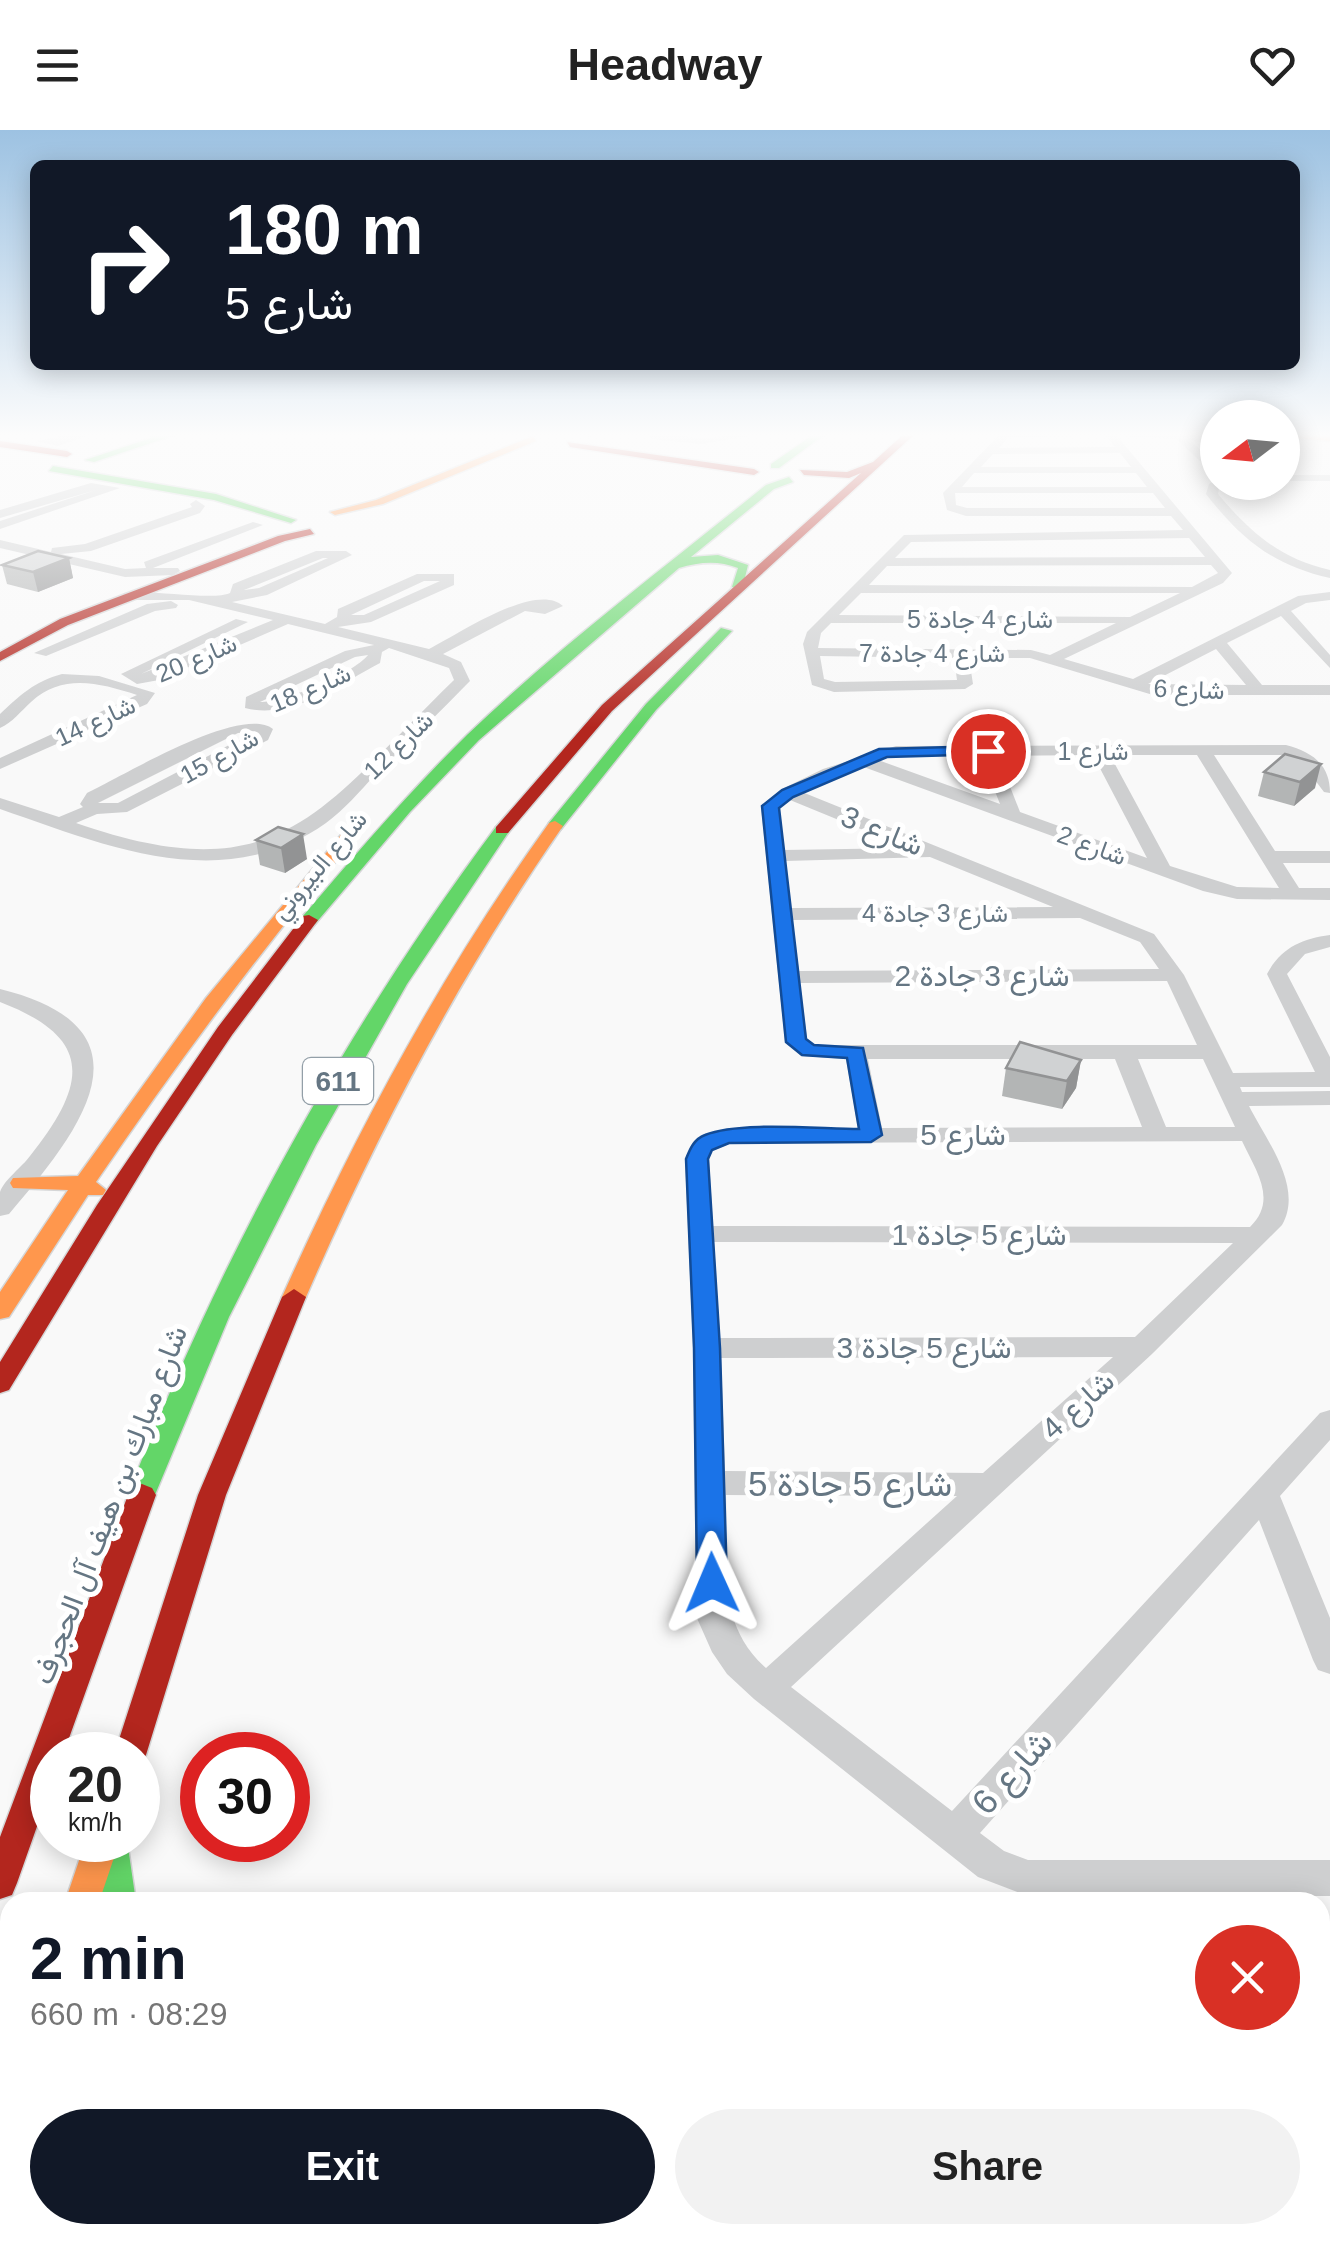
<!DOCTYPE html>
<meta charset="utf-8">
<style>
body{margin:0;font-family:Helvetica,Vazirmatn,sans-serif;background:#f2f2f2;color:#222;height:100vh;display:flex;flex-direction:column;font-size:38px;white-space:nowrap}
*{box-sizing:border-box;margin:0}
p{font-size:32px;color:#767676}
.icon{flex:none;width:55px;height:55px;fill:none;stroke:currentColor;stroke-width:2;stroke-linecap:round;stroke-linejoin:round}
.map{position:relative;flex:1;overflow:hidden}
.panel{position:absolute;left:0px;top:1762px;width:1330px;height:352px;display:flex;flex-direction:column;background:#fff;border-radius:30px 30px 0 0;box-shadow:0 5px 25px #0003}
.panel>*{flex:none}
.hud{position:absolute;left:30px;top:30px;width:1270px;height:210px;border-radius:15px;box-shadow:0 5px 25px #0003;background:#111827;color:#fff;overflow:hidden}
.needle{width:65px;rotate:254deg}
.tools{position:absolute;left:1200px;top:270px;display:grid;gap:20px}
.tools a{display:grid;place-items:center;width:100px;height:100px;border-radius:50%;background:#fff;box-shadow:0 5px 25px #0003;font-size:50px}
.speed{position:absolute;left:30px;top:1602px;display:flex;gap:20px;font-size:50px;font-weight:700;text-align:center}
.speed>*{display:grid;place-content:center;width:130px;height:130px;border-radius:50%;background:#fff;box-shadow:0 5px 25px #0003;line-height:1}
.speed small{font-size:25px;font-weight:400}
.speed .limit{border:15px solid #d22;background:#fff;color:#111}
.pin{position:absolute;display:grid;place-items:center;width:85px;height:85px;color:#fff;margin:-42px;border:5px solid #fff;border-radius:50%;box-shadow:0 2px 10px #0007}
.me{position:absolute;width:110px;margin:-55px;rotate:359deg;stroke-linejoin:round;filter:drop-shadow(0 0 8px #0008)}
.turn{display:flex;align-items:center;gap:35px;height:210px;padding:0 30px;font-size:45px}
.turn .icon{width:130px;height:130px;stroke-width:2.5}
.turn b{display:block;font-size:70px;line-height:85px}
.round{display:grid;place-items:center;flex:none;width:105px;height:105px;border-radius:52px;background:#f2f2f2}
.summary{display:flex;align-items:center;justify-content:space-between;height:170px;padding:0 30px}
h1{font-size:60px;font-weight:800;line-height:75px;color:#111827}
.action{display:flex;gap:20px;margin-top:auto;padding:20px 30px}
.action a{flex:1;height:115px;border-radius:60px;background:#111827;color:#fff;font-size:40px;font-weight:800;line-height:115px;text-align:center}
.action a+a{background:#f2f2f2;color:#222}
header{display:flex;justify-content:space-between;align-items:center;height:130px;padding:0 30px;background:#fff;font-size:45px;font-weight:800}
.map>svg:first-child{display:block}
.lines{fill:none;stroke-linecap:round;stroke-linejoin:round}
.fast-casing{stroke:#d5d6d7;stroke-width:3}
.slow-casing{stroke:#d5d6d7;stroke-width:3}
.jam-casing{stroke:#d5d6d7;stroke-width:3}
.street{fill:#cecfd0;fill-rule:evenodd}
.fast{fill:#63d668;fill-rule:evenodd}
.slow{fill:#ff974d;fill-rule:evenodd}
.jam{fill:#b3261e;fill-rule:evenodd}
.wall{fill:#b3b5b5}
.shaded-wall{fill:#929394}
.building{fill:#d0d2d3;stroke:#929394;stroke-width:2.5}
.route{fill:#1a73e8;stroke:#114b97;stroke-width:2.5}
.labels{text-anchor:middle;stroke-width:10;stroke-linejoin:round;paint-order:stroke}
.far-street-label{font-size:25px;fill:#657683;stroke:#fff}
.shield{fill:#fff;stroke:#939fa8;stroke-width:2.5}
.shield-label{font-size:28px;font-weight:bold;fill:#657683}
.street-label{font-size:30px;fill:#657683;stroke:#fff}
.near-street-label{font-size:35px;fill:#657683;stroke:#fff}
</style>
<header><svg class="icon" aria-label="menu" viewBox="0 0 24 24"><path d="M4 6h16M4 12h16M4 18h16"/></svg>Headway<svg class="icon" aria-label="heart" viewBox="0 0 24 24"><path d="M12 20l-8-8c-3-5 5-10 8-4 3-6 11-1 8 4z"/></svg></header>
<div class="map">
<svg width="1330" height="2113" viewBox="0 0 1330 2113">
<rect width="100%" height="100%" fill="#f9f9f9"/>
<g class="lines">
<g class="fast-casing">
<g id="fast">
<path d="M169 302H184L94 332 85 330Z"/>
<path d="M817 302H828L779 338H771V334Z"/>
<path d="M53 336 216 364 296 390 291 393 214 370 49 341Z"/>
<path d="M789 347 793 352 774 359 691 427 718 425 748 435 742 460 732 457 738 438C718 430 699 432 679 438L479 610 410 682 315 794H303V786C356 724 409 662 467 605 561 515 666 436 766 355Z"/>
<path d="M721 498 732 501 656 580 561 699H549V693L646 574Z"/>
<path d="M502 695 510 700 407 854 316 1015 229 1187 152 1372 142 1376 132 1372 128 1365C219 1129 345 899 496 697Z"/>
<path d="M93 1710H127L136 1772H102Z"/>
<path d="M10 1970V2035L0 2040V1974Z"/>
<path d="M86 2105H135L132 2113H83Z"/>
</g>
</g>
<g class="slow-casing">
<g id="slow">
<path d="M1282 302 1330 305V311L1282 307Z"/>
<path d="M533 306 536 311 383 374 335 385 330 382 376 370Z"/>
<path d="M555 691 563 696C460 844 378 1001 306 1167L303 1173H285L282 1167C357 1000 442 842 549 693Z"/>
<path d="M356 692 364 697 362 700C266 813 179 930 96 1052L106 1060 103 1065H88L9 1187 0 1189V1162L68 1060 13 1058 10 1053 13 1048 78 1046 206 868 350 694Z"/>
<path d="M86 1710H120L99 1772H65Z"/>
<path d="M1330 1915V1953L1320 1954V1916Z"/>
<rect x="0" y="1930" width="10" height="38"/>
<rect x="1320" y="1986" width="10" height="38"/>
</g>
</g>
<g class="jam-casing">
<g id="jam">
<path d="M906 302H917L612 581 508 703H496V697L602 575 861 343 849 348 804 345 800 340 847 342 873 332Z"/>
<path d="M0 311 67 321 72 324 67 327 0 317Z"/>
<path d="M567 312 754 339 759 342 754 345 570 317Z"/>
<path d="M310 399 314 404 285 411 68 495 0 531V522L60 489 278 406Z"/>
<path d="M309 785 318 790 232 905 157 1016 9 1260 0 1263V1232L97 1075 218 897 303 786Z"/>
<path d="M294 1159 306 1167 226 1365 146 1625 138 1637V1625H114L198 1365 282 1167Z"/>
<path d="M142 1354 152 1358 156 1365 63 1625H52V1654L17 1753 12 1765 0 1769V1707L128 1365 132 1358Z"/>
</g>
</g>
<g class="street">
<path d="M82 302H99L58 316 36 311Z"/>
<path d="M587 302H597L590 308 585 305Z"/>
<path d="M646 302 701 308 775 302 701 314 652 309Z"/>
<path d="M1002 302H1168L1218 307V313L1191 311 1210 329 1218 331V337L1202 333 1177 309 1117 306 1232 443 1223 453 1064 529 1133 549 1298 466 1330 462V470L1306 473 1291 481 1330 525V538L1281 486 1227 513 1262 555H1330V565H1153L1030 528H969L973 554 965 559 834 562 812 555 803 514 807 502 904 405 1183 400 1171 386H966L947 380 943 363ZM1106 306 1115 317 999 318 1009 307ZM1120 323 1131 337H981L993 324ZM974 343H1136L1147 357H962ZM955 363H1153L1165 378H967L956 375ZM1189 408 1205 427 895 428 911 412ZM1211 435 1218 443 1192 457 869 455 887 436ZM861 463H1180L1130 487 839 485ZM831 493H1116L1050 525 1031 520 818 518 821 503ZM1216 519 1246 555 1148 554ZM820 526 954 528 957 550 835 552 824 549Z"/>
<rect x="1282" y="345" width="48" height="6"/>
<path d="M1218 349 1226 352 1219 358 1218 364C1250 402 1280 429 1330 440V448C1274 436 1241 409 1206 364L1209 354Z"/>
<path d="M91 353 120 358 0 399V391L96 360 0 388V380Z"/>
<path d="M196 370 205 376 200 383 91 421 61 424 125 439 146 438 144 432 253 392 263 395 153 438H178L180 441 173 445 125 447 0 418V410L51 422 52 418 85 414 192 377 190 374Z"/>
<path d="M316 421H346L352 425 267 465 232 472 325 494 337 487 338 479 417 444H454V455L371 492 338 497 429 519C459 504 536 451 563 476L545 484 525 481 443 524 461 532 470 551 467 554C437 585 406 615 375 645 360 661 344 680 326 693 223 766 107 716 0 679V668L59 687 83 677 80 674 87 663C123 646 241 574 273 599L268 610 127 682 97 684 76 693C280 764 318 682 454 550L449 538 389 518 382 522 380 533C340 554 293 590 245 578L246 567 345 521 374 515 288 494 159 550 137 554 121 544 236 489 248 492 141 544 273 490 189 470H129L122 466 124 463C152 459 213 471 230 463L233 454ZM323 428H328L259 458 244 460ZM424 451H440L364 485H351ZM368 525C354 543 286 572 260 572L355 527ZM256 601 118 673H98L238 603Z"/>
<path d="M171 471 178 475 176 478 155 481 46 526 34 523 147 474Z"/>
<path d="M62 544 99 546 155 563 147 574 0 639V628L137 565C99 553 63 543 31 572 21 581 12 593 0 598V584C19 566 35 551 62 544Z"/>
<path d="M1286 615C1312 622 1330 634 1330 663L1324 662 1299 629 1286 625H1214L1275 721H1330V733H1283L1299 758H1330V770L1237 769 1203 761 861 636 802 662 1154 804 1184 845 1233 943 1315 942 1267 844C1281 818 1301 809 1330 805V817L1305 824 1287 844 1330 927V957H1240L1242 962 1330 961V975L1249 976C1266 1010 1304 1057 1282 1095L1152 1224 791 1557 952 1681 1320 1283 1330 1280V1310L1280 1366 1330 1488V1544L1318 1540 1313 1530 1259 1390 980 1703 1004 1721 1028 1730H1330V1766H1028L978 1747 754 1569 727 1544 712 1522 696 1486 693 1218 685 1029 693 1012 729 999 858 998 846 929 801 926 785 912 761 677 782 659 823 639 896 616ZM1093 625 1147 728 1020 682 998 626ZM1110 625H1197L1279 758 1237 757 1170 736ZM896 626H981L1000 674 878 630ZM790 670 907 718 784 720 779 678ZM930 727 1053 777 791 778 785 731ZM1080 788 1140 812 1159 839 799 841 792 790ZM1167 851 1197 915H815L807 909 800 853ZM868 929H1115L1142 997 882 998ZM1138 929H1203L1235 997H1166ZM1242 1011C1256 1041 1278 1070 1250 1097L713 1096 709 1029 712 1021 732 1013ZM714 1112 1233 1113 1135 1207 720 1208ZM1113 1227 983 1343 725 1341 721 1228ZM726 1365 957 1366 766 1538C714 1491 728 1430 726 1365Z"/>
<path d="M0 859C162 899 79 1002 9 1084L0 1086C0 1080 0 1068 0 1062 4 1050 22 1037 30 1026 88 953 94 908 0 872Z"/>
</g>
<use href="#fast" class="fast"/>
<use href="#slow" class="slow"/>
<use href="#jam" class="jam"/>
</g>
<g class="wall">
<path d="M69 428 73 448 38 462 7 454 2 435Z"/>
<path d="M1285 624 1315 658 1294 676 1258 666 1264 642Z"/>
<path d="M278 697 307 729 285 743 260 735 256 710Z"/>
<path d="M1081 930 1076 958 1062 979 1002 966 1006 938Z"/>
</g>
<g class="shaded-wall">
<path d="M69 428 73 448 38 462 33 442Z"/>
<path d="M1321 634 1315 658 1294 676 1300 652Z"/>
<path d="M303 704 307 729 285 743 281 718Z"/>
<path d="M1081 930 1076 958 1062 979 1067 951Z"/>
</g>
<g class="building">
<path d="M38 421 69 428 33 442 2 435Z"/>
<path d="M1285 624 1321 634 1300 652 1264 642Z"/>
<path d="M278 697 303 704 281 718 256 710Z"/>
<path d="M1020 912 1081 930 1067 951 1006 938Z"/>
</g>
<linearGradient id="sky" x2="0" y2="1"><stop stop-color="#9dc2e2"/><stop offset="0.51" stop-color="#fcfcfc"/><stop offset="1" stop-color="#fcfcfc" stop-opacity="0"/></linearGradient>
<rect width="1330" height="598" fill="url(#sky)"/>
<path class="route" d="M988 616 996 621 994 624 887 627 793 667 779 678 806 909 814 915 863 918 882 1005 871 1012 729 1013 712 1020 708 1029 720 1218 727 1453 722 1462 712 1465 702 1462 697 1453 694 1218 686 1029C690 1019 694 1009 705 1005 739 991 820 999 859 999L847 928 802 925 786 912 762 676 782 660 879 619Z"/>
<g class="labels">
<g class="far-street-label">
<text x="980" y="498">شارع 4 جادة 5</text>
<text x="932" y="532">شارع 4 جادة 7</text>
<text transform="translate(196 528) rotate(-23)" y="9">شارع 20</text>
<text transform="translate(310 558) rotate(-23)" y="9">شارع 18</text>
<text transform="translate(1189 559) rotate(2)" y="9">شارع 6</text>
<text transform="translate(95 591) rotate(-25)" y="9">شارع 14</text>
<text transform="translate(398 615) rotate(-44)" y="9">شارع 12</text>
<text x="1093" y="630">شارع 1</text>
<text transform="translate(219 626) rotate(-29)" y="9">شارع 15</text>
<text transform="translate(1092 715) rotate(20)" y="9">شارع 2</text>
<text transform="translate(319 735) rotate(-50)" y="9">شارع البيروني</text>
<text x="935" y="792">شارع 3 جادة 4</text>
</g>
<rect class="shield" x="303" y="928" width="70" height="46" rx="8"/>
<g class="shield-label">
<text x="338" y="961">611</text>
</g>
<g class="street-label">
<text transform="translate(882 701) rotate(22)" y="10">شارع 3</text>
<text x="982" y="856">شارع 3 جادة 2</text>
<text x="963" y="1015">شارع 5</text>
<text x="979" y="1115">شارع 5 جادة 1</text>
<text x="924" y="1228">شارع 5 جادة 3</text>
<text transform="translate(1078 1275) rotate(-42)" y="10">شارع 4</text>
<text transform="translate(110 1375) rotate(-69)" y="10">شارع مبارك بن هيف آل الحجرف</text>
</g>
<g class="near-street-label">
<text x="850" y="1366">شارع 5 جادة 5</text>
<text transform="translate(1012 1642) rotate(-48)" y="12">شارع 6</text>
</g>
</g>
</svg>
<div class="tools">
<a><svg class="needle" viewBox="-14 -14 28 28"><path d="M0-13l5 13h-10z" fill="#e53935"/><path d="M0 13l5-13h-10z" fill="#767676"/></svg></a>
</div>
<div class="speed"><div>20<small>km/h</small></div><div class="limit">30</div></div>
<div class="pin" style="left:988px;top:621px;background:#d93025"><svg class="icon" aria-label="arrive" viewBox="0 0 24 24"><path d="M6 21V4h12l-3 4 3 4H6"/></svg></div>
<svg class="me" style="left:712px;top:1453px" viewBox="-20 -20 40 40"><path d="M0-17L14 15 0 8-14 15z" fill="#1a73e8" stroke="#fff" stroke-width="4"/></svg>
<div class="hud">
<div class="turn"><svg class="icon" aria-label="right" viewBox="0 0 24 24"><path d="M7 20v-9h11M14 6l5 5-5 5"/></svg><div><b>180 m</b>شارع 5</div></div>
</div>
<section class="panel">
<div class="summary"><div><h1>2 min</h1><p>660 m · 08:29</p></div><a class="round" style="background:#d93025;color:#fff"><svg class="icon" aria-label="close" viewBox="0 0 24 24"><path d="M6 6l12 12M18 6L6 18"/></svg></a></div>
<div class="action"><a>Exit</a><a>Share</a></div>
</section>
</div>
